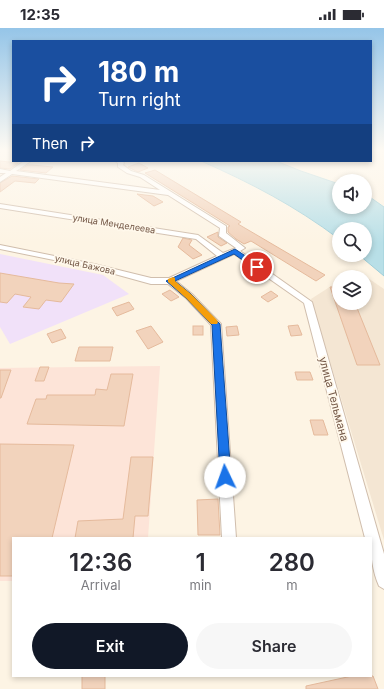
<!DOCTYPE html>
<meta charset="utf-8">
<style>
body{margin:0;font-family:Inter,sans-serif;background:#f7f7f7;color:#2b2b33;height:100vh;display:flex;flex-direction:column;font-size:15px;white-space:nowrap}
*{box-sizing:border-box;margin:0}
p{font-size:13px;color:#7c7c81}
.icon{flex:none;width:22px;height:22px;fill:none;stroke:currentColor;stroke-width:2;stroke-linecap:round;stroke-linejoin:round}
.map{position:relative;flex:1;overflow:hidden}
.panel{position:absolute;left:12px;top:509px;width:360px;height:140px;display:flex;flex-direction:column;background:#fff;border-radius:0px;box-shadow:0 2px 6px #0003}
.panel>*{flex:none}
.hud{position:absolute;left:12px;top:12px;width:360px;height:122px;border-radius:0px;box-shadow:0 2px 6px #0003;background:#1a4fa0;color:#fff;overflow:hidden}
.controls{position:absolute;left:332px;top:146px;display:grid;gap:8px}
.controls a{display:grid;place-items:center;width:40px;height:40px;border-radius:50%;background:#fff;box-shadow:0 2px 6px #0003;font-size:20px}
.pin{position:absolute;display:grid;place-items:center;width:34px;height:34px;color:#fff;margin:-17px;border:2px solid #fff;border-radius:50%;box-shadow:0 1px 4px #0007}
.me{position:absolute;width:44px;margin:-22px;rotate:357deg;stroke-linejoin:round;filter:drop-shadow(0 0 3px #0008)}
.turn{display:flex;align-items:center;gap:14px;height:84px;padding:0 20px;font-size:18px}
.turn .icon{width:52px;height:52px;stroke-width:2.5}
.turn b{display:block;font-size:28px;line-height:34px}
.then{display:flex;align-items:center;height:38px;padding:0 20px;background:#0003;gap:8px;font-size:15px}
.eta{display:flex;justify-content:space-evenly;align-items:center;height:68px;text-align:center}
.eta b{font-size:24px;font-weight:600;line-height:28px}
.action{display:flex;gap:8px;margin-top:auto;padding:8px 20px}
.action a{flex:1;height:46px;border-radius:24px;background:#111827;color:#fff;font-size:16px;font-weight:600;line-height:46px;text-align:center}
.action a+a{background:#f7f7f7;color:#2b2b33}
.status{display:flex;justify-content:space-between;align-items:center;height:28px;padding:0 20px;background:#fff;direction:ltr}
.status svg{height:11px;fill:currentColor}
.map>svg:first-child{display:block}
.residential{fill:#f4e6d3}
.commercial{fill:#fde4d8}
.education{fill:#f1e1f9}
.water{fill:#b8dfe7;stroke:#9eced9}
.building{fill:#f2d3bc;stroke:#e5ba9c}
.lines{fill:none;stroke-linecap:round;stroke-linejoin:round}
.minor-casing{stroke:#d0bead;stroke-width:2}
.minor{fill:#fff;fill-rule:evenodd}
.route{fill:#1a73e8;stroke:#114b97}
.slow{fill:#f59e0b}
.labels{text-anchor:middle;stroke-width:3.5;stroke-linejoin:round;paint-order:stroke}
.far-street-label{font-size:9px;fill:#765a49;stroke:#fff8eb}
.street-label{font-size:11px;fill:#765a49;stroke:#fff8eb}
</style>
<div class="status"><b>12:35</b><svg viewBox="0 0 49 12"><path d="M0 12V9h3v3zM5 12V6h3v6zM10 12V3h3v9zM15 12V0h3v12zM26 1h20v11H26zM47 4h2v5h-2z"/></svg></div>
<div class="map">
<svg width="384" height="661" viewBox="0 0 384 661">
<rect width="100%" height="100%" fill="#fdf4e4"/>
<path class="residential" d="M356 242 384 261V512L311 271 339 253V275H365V249H345Z"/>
<path class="commercial" d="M160 338 148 510H13V553H0V340Z"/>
<path class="education" d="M0 226 103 247 129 266 10 316 0 299Z"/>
<path class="water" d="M201 133H276L301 143 339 156V179H365V166L367 167 384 179V248L359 227H365V201H339V211C295 178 251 155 201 133Z"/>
<g class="building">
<path d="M0 133 18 135 10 141 0 140Z"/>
<path d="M139 135 148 140 138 144 128 139Z"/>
<path d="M28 137H32L53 139 46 145 20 142Z"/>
<path d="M155 142 241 194 238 196 325 247 316 253 251 213 244 216 236 211 228 204V199L230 198 145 145Z"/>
<path d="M12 148 39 151 35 155 15 153 0 164V155Z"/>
<path d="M137 166 153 168 163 174 154 178Z"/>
<path d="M218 204V209L227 215 221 218 207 209Z"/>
<path d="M183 210 192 212 189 217 202 227 193 231 178 219Z"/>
<path d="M0 245 59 255 74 256 61 274 46 272 39 281 23 279 31 269 15 266 7 275 0 274Z"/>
<path d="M330 259H339V275H355L380 337H357Z"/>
<path d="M170 262 179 269 171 273 162 266Z"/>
<path d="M271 263 278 268 268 274 261 269Z"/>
<path d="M129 274 134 281 117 288 112 280Z"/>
<path d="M298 297 302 307 291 308 288 298Z"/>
<path d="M151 298 163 314 148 321 136 303Z"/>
<rect x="193" y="298" width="10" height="9"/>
<path d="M237 298 239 307 227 308 226 299Z"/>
<path d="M61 301 66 310 52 315 47 306Z"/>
<path d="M79 319H113L110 333H75Z"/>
<path d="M40 339H49L44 353H35Z"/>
<path d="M0 342H11L1 370H0Z"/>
<path d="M295 344H310L313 352H297Z"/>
<path d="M111 346H133L124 398 27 396 36 371H46L47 367H95L96 361 107 362Z"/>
<path d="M310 392H323L328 407H314Z"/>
<path d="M0 416 74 417 52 510H13V548H0Z"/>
<path d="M131 429H153L148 488H135L133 510H75L78 493 123 491Z"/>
<path d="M218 471 220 507H198L197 472Z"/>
<rect x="82" y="648" width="23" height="13"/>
<path d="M352 648H373L378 661H306V658Z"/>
</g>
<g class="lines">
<g class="minor-casing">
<path id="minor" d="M24 133H31L16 143 160 162 140 149 127 145 118 139V135L115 133H122L124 135 123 137 131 143 144 147 226 198V205L245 220 240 223 312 274 384 526V561L379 558C372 542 371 527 371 510H365L304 275 234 226 176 253 192 266 221 296 236 510H222L211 297 186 270 168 256H151L93 240 0 221V217L94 236 151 250H169L217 228 196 211 0 180V176L198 207 223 225 236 220 219 208 220 200 168 167 12 146 0 154V149L6 145H0V141L10 143Z"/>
</g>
<use href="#minor" class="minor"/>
</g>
<linearGradient id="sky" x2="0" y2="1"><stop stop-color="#95c5e8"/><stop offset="0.57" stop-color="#fefaf3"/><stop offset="1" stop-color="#fefaf3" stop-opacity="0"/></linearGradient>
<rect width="384" height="215" fill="url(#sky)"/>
<path class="route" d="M235 221 259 237V240H254L234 226 175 253 191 266 220 296 231 449 230 453 225 455 221 453 220 449 212 297 186 270 166 253Z"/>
<path class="slow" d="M173 249 175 250V253L191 266 217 292 218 294 217 296H211L186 270 168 254V251Z"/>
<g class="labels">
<g class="far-street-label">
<text transform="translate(114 196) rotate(9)" y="3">улица Менделеева</text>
<text transform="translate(85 237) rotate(13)" y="3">улица Бажова</text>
</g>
<g class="street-label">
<text transform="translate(334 371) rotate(75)" y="4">улица Тельмана</text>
</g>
</g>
</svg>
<div class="controls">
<a><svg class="icon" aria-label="sound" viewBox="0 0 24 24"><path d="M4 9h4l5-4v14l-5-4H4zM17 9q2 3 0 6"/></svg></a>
<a><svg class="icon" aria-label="search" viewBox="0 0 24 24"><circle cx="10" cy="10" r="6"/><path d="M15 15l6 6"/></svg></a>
<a><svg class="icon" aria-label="layers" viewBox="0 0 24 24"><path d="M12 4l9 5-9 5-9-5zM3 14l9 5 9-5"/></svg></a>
</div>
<div class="pin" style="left:257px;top:239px;background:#d93025"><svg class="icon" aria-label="arrive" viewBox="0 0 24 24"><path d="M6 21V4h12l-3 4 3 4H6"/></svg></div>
<svg class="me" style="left:225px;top:449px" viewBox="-20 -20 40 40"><circle r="19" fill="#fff"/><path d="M0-13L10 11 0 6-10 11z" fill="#1a73e8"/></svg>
<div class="hud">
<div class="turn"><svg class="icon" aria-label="right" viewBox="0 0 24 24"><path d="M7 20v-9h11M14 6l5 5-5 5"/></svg><div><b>180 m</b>Turn right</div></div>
<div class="then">Then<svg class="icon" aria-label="right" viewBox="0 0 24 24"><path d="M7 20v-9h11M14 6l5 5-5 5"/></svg></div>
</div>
<section class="panel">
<div class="eta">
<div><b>12:36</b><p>Arrival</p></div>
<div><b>1</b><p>min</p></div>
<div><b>280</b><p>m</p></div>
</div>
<div class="action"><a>Exit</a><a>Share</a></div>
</section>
</div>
